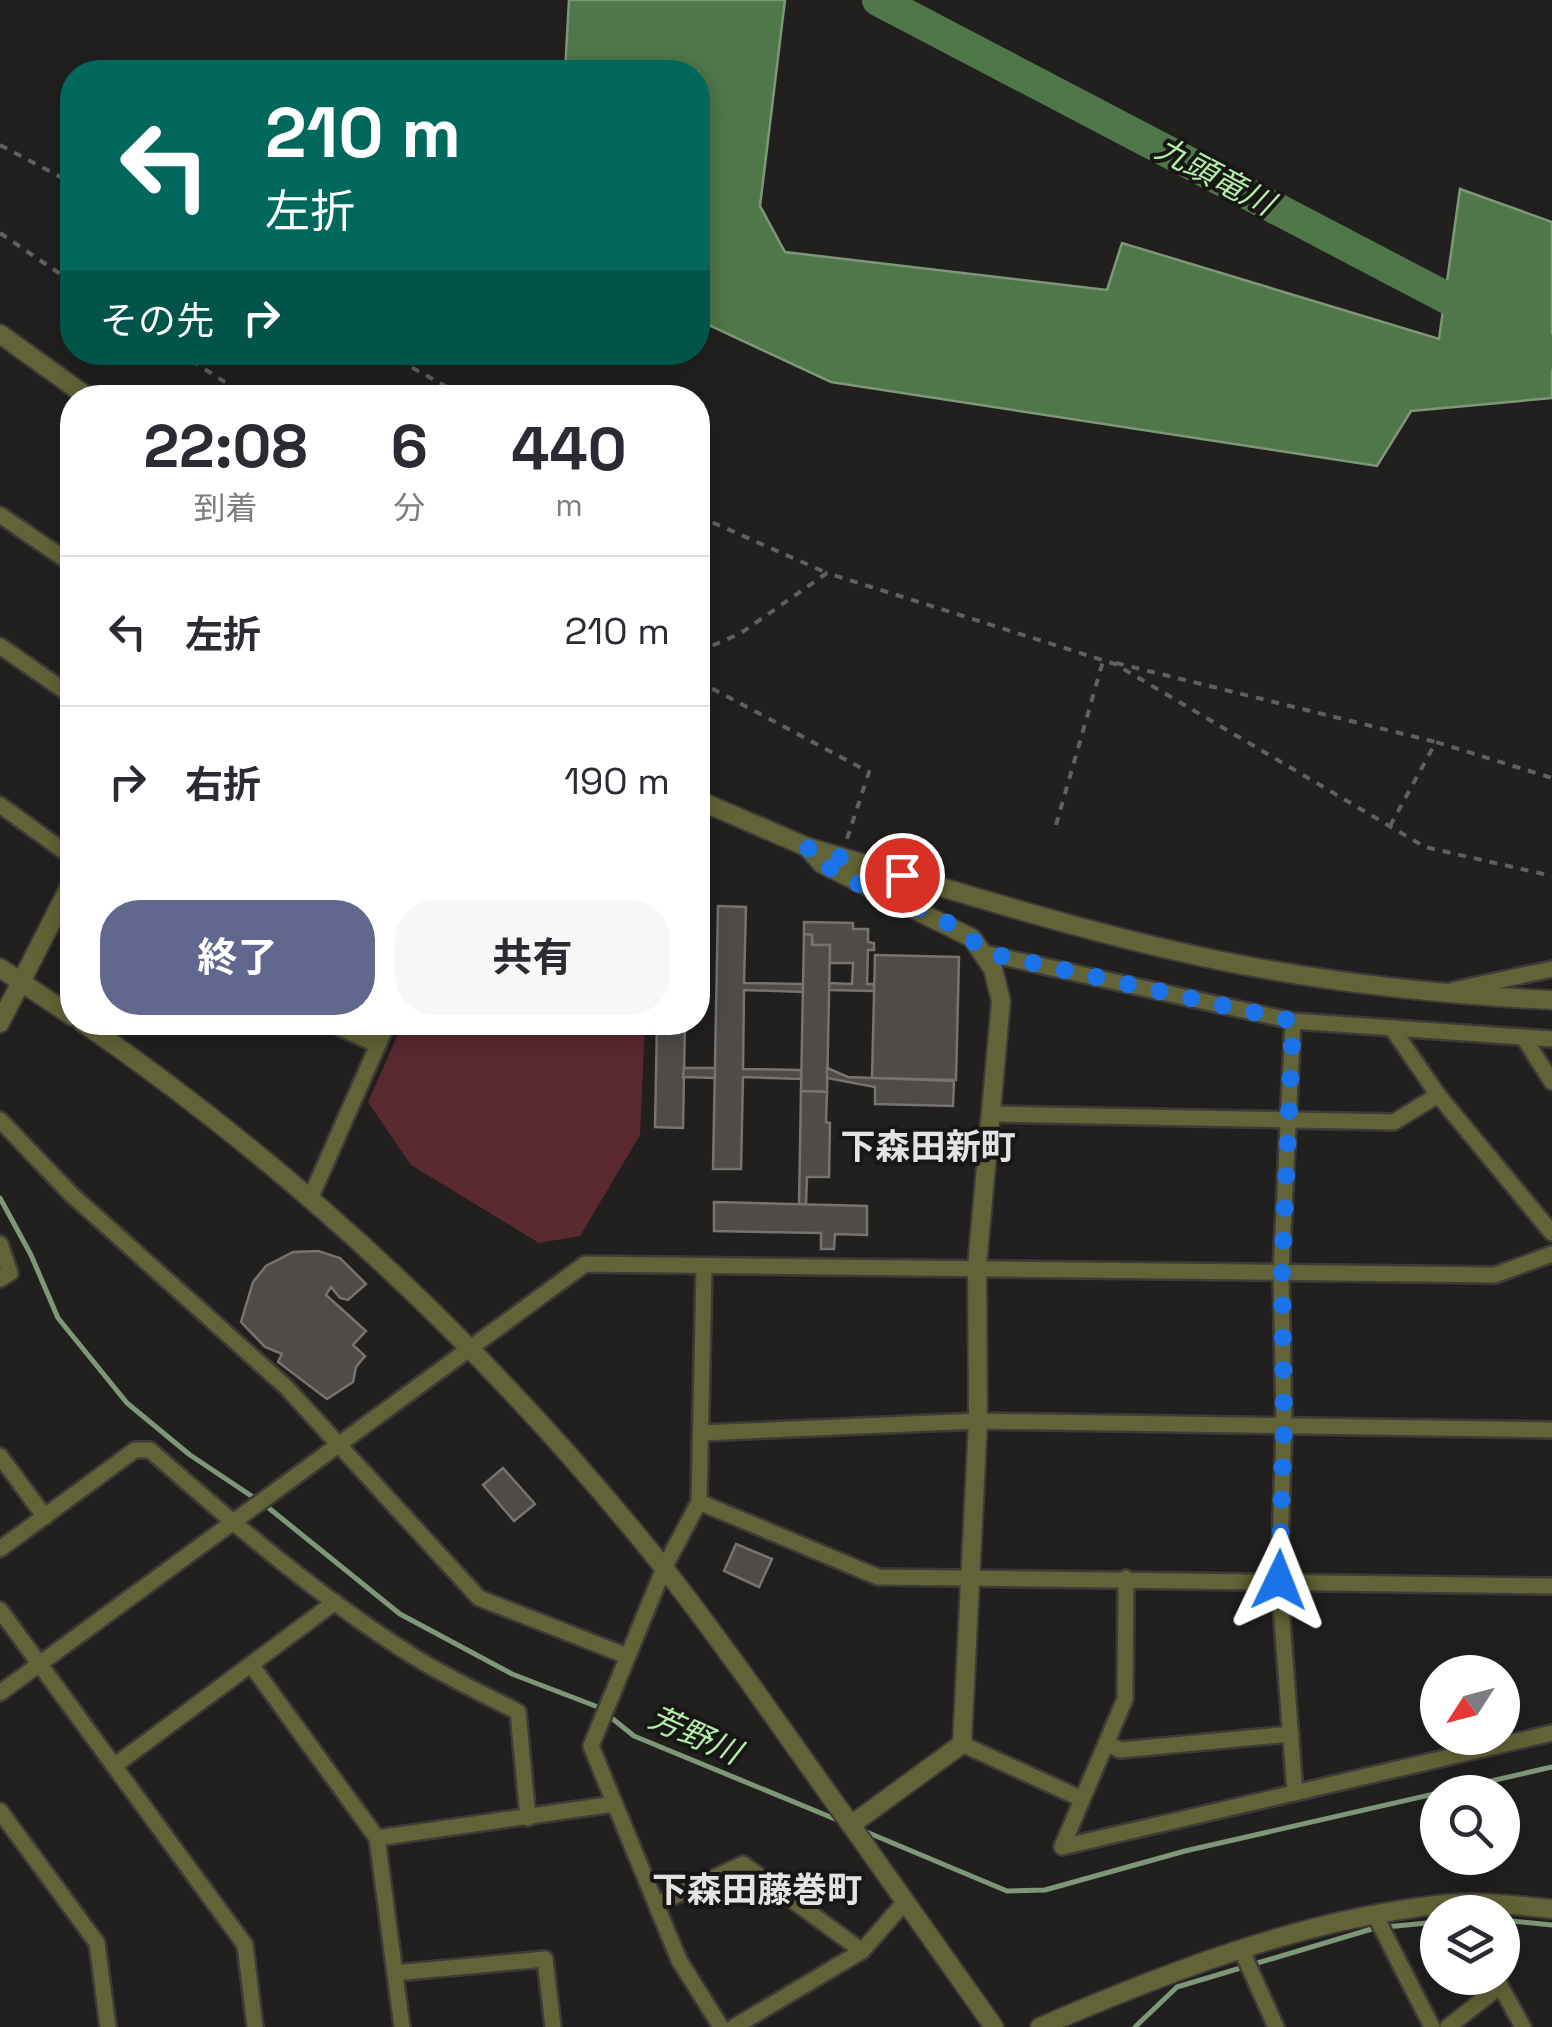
<!DOCTYPE html>
<html lang="ja">
<meta charset="utf-8">
<style>
body{margin:0;font-family:"Space Grotesk","Noto Sans JP",sans-serif;background:#f7f7f7;color:#2b2b33;height:100vh;display:flex;flex-direction:column;font-size:38px;white-space:nowrap}
*{box-sizing:border-box;margin:0}
p{font-size:32px;color:#7c7c81}
.icon{flex:none;width:55px;height:55px;fill:none;stroke:currentColor;stroke-width:2;stroke-linecap:round;stroke-linejoin:round}
.map{position:relative;flex:1;overflow:hidden}
.sheet{position:absolute;left:60px;top:385px;width:650px;height:650px;display:flex;flex-direction:column;background:#fff;border-radius:40px;box-shadow:0 5px 25px #0003}
.sheet>*{flex:none}
.guide{position:absolute;left:60px;top:60px;width:650px;height:305px;border-radius:40px;box-shadow:0 5px 25px #0003;background:#00695c;color:#fff;overflow:hidden}
.needle{width:65px;rotate:234deg}
.buttons{position:absolute;left:1420px;top:1655px;display:grid;gap:20px}
.buttons a{display:grid;place-items:center;width:100px;height:100px;border-radius:50%;background:#fff;box-shadow:0 5px 25px #0003;font-size:50px}
.pin{position:absolute;display:grid;place-items:center;width:85px;height:85px;color:#fff;margin:-42px;border:5px solid #fff;border-radius:50%;box-shadow:0 2px 10px #0007}
.me{position:absolute;width:110px;margin:-55px;rotate:2deg;stroke-linejoin:round;filter:drop-shadow(0 0 8px #0008)}
.turn{display:flex;align-items:center;gap:35px;height:210px;padding:0 40px;font-size:45px}
.turn .icon{width:130px;height:130px;stroke-width:2.5}
.turn b{display:block;font-size:70px;line-height:85px}
.then{display:flex;align-items:center;height:95px;padding:0 40px;background:#0003;gap:20px;font-size:38px}
.eta{display:flex;justify-content:space-evenly;align-items:center;height:170px;text-align:center}
.eta b{font-size:60px;font-weight:700;line-height:70px}
.button{display:flex;gap:20px;margin-top:auto;padding:20px 40px}
.button a{flex:1;height:115px;border-radius:40px;background:#61678d;color:#fff;font-size:40px;font-weight:700;line-height:115px;text-align:center}
.button a+a{background:#f7f7f7;color:#2b2b33}
ul{padding:0;list-style:none}
li{display:flex;align-items:center;gap:30px;height:150px;padding:0 40px;border-top:2px solid #e1e1e2}
li div{flex:1}
li b{display:block;font-size:38px}
li em{font-style:normal}
.map>svg:first-child{display:block}
.green{fill:#5b2930}
.water{fill:#50774a;stroke:#7d9778;stroke-width:2.5}
.lines{fill:none;stroke-linecap:round;stroke-linejoin:round}
.stream{stroke:#7d9778;stroke-width:5}
.river{stroke:#50774a;stroke-width:32}
.building{fill:#4e4b49;stroke:#767371;stroke-width:2.5}
.minor-casing{stroke:#3d3b39;stroke-width:20}
.tertiary-casing{stroke:#3d3b39;stroke-width:22}
.path{stroke:#62605e;stroke-width:4;stroke-dasharray:8 8;stroke-linecap:butt}
.minor{stroke:#626336;stroke-width:15}
.tertiary{stroke:#626336;stroke-width:18}
.route{stroke:#1a73e8;stroke-width:18;stroke-dasharray:0 32.4}
.labels{text-anchor:middle;stroke-width:8;stroke-linejoin:round;paint-order:stroke}
.water-label{font-size:32px;font-style:italic;fill:#b1eea8;stroke:#191715}
.quarter-label{font-size:35px;font-weight:bold;fill:#e5e3e2;stroke:#191715}
</style>
<div class="map">
<svg width="1552" height="2027" viewBox="0 0 1552 2027">
<rect width="100%" height="100%" fill="#22201e"/>
<path class="green" d="M403 1023H645L640 1135 580 1236 539 1243 411 1165 368 1102Z"/>
<path class="water" d="M569 0H785L760 206 785 252 1107 290 1122 243 1439 339 1460 189 1552 222V398L1411 411 1377 466 831 382 698 320V72H565Z"/>
<g class="lines">
<g class="stream">
<path d="M0 1198 31 1255 58 1318 127 1403 190 1455 265 1505 400 1614 512 1674 598 1707 634 1736 840 1821"/>
<path d="M864 1831 1007 1891 1045 1890 1185 1851 1552 1767"/>
<path d="M1502 1920 1552 1925"/>
<path d="M1135 2027 1177 1987 1375 1928 1438 1922"/>
</g>
<path class="river" d="M878 0 1552 353"/>
</g>
<g class="building">
<path d="M718 906 746 907 744 983 803 984V992L744 990 743 1069 801 1070V1079L743 1077 741 1169H713Z"/>
<path d="M804 922 853 923V929H868V942L874 943V950H868L867 984H874V991L829 990V983L852 984 853 963H830V945H812V935L804 934Z"/>
<path d="M804 934 812 935V945H830L827 1092 801 1091Z"/>
<path d="M875 955 959 957 956 1080 872 1078Z"/>
<path d="M657 1022H685L683 1128 655 1127Z"/>
<path d="M684 1068H715V1078L683 1077Z"/>
<path d="M827 1068 848 1077 954 1081 953 1106 875 1104V1087L827 1078Z"/>
<path d="M801 1091 827 1092 826 1122 830 1123 829 1177H807L806 1204H799Z"/>
<path d="M714 1202 867 1206V1235L835 1234 834 1249H821V1233L714 1231Z"/>
<path d="M318 1251 340 1258 366 1284 348 1300 340 1298 331 1287 326 1295 366 1331 353 1345 365 1356 356 1367 353 1382 327 1399 278 1362 282 1354 265 1347 241 1322 253 1282 266 1266 293 1252Z"/>
<path d="M503 1468 535 1504 514 1521 483 1485Z"/>
<path d="M736 1544 772 1559 759 1587 724 1571Z"/>
</g>
<g class="lines">
<g class="minor-casing">
<g id="minor">
<path d="M0 515 72 564"/>
<path d="M0 646 72 696"/>
<path d="M0 805 72 857"/>
<path d="M984 953 1293 1021 1552 1039"/>
<path d="M1453 990 1552 969"/>
<path d="M1293 1021 1281 1271 1284 1425 1279 1580 1295 1793"/>
<path d="M327 1022 378 1045"/>
<path d="M1394 1031 1438 1095 1552 1233"/>
<path d="M1524 1038 1552 1082"/>
<path d="M991 1114 1394 1122 1438 1095"/>
<path d="M0 1120 72 1195 285 1386 479 1598 627 1656"/>
<path d="M310 1199 388 1022"/>
<path d="M0 1244 10 1273 0 1279"/>
<path d="M704 1268 699 1502 664 1568 591 1746 679 1960 721 2027"/>
<path d="M701 1433 978 1421 1552 1430"/>
<path d="M0 1456 45 1517"/>
<path d="M699 1502 878 1577 1552 1586"/>
<path d="M0 1549 135 1450H150C235 1525 320 1598 416 1658 448 1678 484 1694 518 1712L528 1818"/>
<path d="M1126 1578 1125 1699 1062 1847 1552 1733"/>
<path d="M0 1610 245 1945 255 2027"/>
<path d="M252 1666 377 1838 402 2027"/>
<path d="M0 1693 585 1264 1495 1275 1552 1254"/>
<path d="M1106 1743 1120 1750 1291 1734"/>
<path d="M962 1744 1082 1799"/>
<path d="M114 1766 335 1602"/>
<path d="M0 1811 97 1943 108 2027"/>
<path d="M377 1838 614 1804"/>
<path d="M657 1904 743 1864 862 1951"/>
<path d="M1375 1915 1432 2027"/>
<path d="M1242 1951 1276 2027"/>
<path d="M395 1973 545 1959 553 2027"/>
<path d="M1496 1978 1523 2027"/>
<path d="M734 2027 862 1951 904 1903"/>
<path d="M1448 2027 1500 1986"/>
</g>
</g>
<g class="tertiary-casing">
<g id="tertiary">
<path d="M0 334 89 398"/>
<path d="M698 800 807 847 822 864 972 938 993 969 1001 1001 977 1266 978 1421 962 1744 851 1825 994 2027"/>
<path d="M807 847C950 889 1095 937 1242 965 1344 984 1448 995 1552 1000"/>
<path d="M0 968 72 1016"/>
<path d="M82 1022C302 1174 498 1360 664 1568 730 1651 789 1740 851 1825"/>
<path d="M0 1023 72 882"/>
<path d="M1040 2027C1165 1973 1301 1920 1437 1905 1475 1900 1514 1905 1552 1909"/>
</g>
</g>
<g class="path">
<path d="M0 145 72 183"/>
<path d="M0 233 72 282"/>
<path d="M178 352 250 398"/>
<path d="M384 352 467 398"/>
<path d="M698 516 827 573"/>
<path d="M698 652 741 633 827 573 1115 664 1425 847 1552 876"/>
<path d="M1116 663 1436 742"/>
<path d="M698 681 869 772 847 839"/>
<path d="M1056 825 1103 661"/>
<path d="M1390 826 1436 742 1552 778"/>
</g>
<use href="#minor" class="minor"/>
<use href="#tertiary" class="tertiary"/>
</g>
<g class="lines">
<path class="route" d="M902 875 807 848C852 899 939 899 984 952L1293 1021 1282 1271 1284 1424 1279 1580"/>
</g>
<g class="labels">
<g class="water-label">
<text transform="translate(1215 176) rotate(28)" y="11">九頭竜川</text>
<text transform="translate(695 1735) rotate(24)" y="11">芳野川</text>
</g>
<g class="quarter-label">
<text x="928" y="1159">下森田新町</text>
<text x="757" y="1902">下森田藤巻町</text>
</g>
</g>
</svg>
<div class="buttons">
<a><svg class="needle" viewBox="-14 -14 28 28"><path d="M0-13l5 13h-10z" fill="#e53935"/><path d="M0 13l5-13h-10z" fill="#7c7c81"/></svg></a>
<a><svg class="icon" aria-label="search" viewBox="0 0 24 24"><circle cx="10" cy="10" r="6"/><path d="M15 15l6 6"/></svg></a>
<a><svg class="icon" aria-label="layers" viewBox="0 0 24 24"><path d="M12 4l9 5-9 5-9-5zM3 14l9 5 9-5"/></svg></a>
</div>
<div class="pin" style="left:902px;top:875px;background:#d93025"><svg class="icon" aria-label="arrive" viewBox="0 0 24 24"><path d="M6 21V4h12l-3 4 3 4H6"/></svg></div>
<svg class="me" style="left:1279px;top:1580px" viewBox="-20 -20 40 40"><path d="M0-17L14 15 0 8-14 15z" fill="#1a73e8" stroke="#fff" stroke-width="4"/></svg>
<div class="guide">
<div class="turn"><svg class="icon" aria-label="left" viewBox="0 0 24 24"><path d="M17 20v-9H6M10 6l-5 5 5 5"/></svg><div><b>210 m</b>左折</div></div>
<div class="then">その先<svg class="icon" aria-label="right" viewBox="0 0 24 24"><path d="M7 20v-9h11M14 6l5 5-5 5"/></svg></div>
</div>
<section class="sheet">
<div class="eta">
<div><b>22:08</b><p>到着</p></div>
<div><b>6</b><p>分</p></div>
<div><b>440</b><p>m</p></div>
</div>
<ul>
<li><svg class="icon" aria-label="left" viewBox="0 0 24 24"><path d="M17 20v-9H6M10 6l-5 5 5 5"/></svg><div><b>左折</b></div><em>210 m</em></li>
<li><svg class="icon" aria-label="right" viewBox="0 0 24 24"><path d="M7 20v-9h11M14 6l5 5-5 5"/></svg><div><b>右折</b></div><em>190 m</em></li>
</ul>
<div class="button"><a>終了</a><a>共有</a></div>
</section>
</div>
